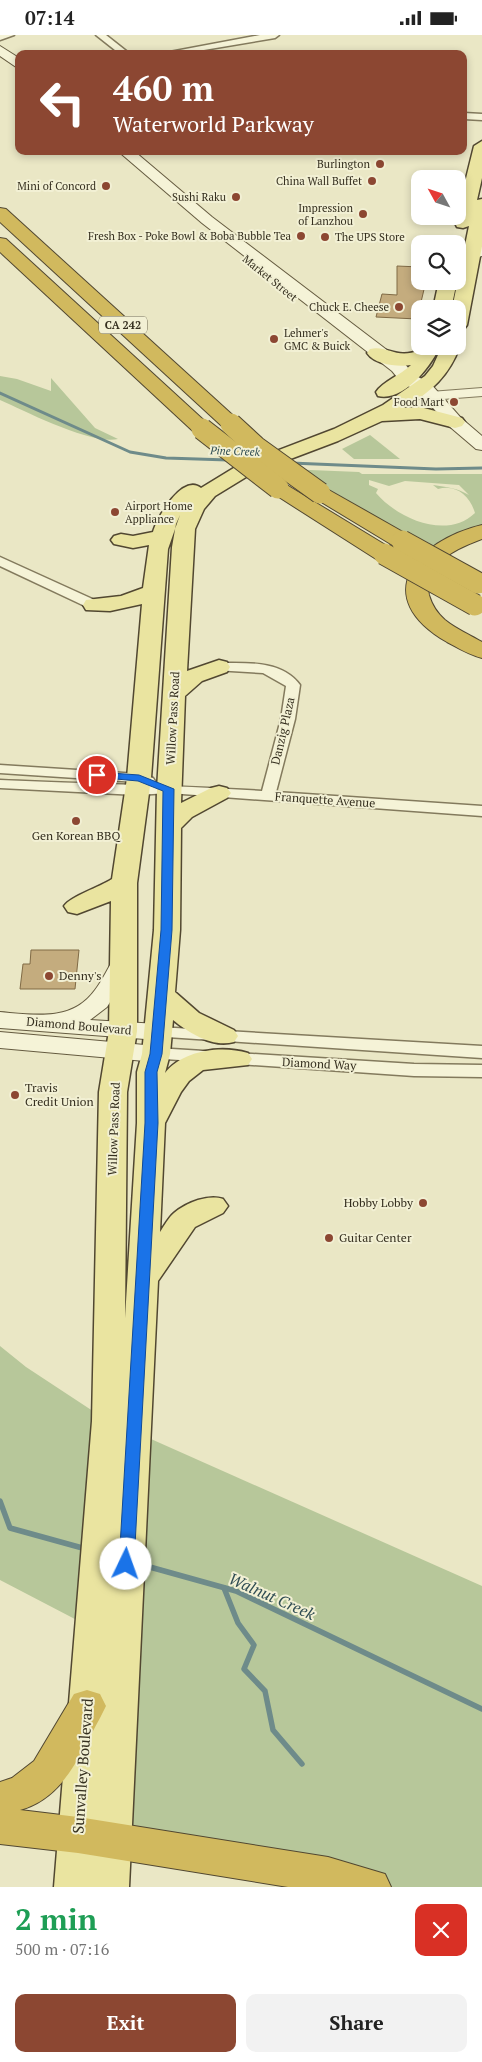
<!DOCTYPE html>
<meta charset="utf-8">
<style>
body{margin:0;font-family:"PT Serif",serif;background:#f2f2f2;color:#222;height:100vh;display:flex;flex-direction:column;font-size:19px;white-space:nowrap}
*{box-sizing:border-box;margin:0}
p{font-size:16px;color:#767676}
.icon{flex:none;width:28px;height:28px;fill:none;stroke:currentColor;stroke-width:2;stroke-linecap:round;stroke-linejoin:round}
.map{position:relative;height:1852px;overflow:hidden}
.side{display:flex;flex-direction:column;background:#fff;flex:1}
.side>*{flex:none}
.top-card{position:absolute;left:15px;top:15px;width:452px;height:105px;border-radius:10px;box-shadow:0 2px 8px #0003;background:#8c4732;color:#fff;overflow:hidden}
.needle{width:32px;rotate:310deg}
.tools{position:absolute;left:411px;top:135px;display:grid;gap:10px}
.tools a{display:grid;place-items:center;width:55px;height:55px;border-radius:10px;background:#fff;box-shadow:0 2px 8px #0003;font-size:25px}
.pin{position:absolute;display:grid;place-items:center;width:42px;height:42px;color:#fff;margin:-21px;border:2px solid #fff;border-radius:50%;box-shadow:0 1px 5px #0007}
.me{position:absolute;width:55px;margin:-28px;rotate:3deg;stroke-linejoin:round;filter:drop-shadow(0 0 4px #0008)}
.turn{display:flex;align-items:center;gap:18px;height:105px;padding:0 15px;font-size:22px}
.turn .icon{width:65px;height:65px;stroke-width:2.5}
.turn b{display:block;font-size:35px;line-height:42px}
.round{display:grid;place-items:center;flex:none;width:52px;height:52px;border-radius:10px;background:#f2f2f2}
.summary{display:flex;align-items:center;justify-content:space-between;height:85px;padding:0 15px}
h1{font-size:30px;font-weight:700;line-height:38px;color:#1e9e55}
.action{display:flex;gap:10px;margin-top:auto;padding:10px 15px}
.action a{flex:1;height:58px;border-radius:10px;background:#8c4732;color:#fff;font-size:20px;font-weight:700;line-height:58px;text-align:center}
.action a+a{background:#f2f2f2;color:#222}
.status{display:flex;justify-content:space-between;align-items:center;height:35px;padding:0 25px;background:#fff;direction:ltr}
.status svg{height:14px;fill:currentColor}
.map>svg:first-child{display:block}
.green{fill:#b7c79a;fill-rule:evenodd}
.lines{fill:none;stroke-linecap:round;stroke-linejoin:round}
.stream-far1{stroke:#6e8b8a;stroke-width:3}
.stream{stroke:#6e8b8a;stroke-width:5.5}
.building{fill:#c4ac7e;stroke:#806a45}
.minor-casing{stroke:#837a5d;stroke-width:3}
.tertiary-casing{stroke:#837a5d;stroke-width:2}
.secondary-casing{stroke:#655b40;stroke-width:2}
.primary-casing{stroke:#514731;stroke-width:3}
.motorway-casing{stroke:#514731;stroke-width:2}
.minor{fill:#f5f3d7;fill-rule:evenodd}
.tertiary{fill:#f5f3d7;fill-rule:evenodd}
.secondary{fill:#f5f3d7;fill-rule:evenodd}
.primary{fill:#eae4a0;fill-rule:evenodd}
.motorway{fill:#d1b95e;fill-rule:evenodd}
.motorway-bridge-casing{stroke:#514731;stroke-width:23;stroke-linecap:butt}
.motorway-bridge{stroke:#d1b95e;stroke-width:21}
.route{fill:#1a73e8;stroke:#114b97}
.poi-dot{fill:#8c4732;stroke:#f2f0d4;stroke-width:2}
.labels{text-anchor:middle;stroke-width:4;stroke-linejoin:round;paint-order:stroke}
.far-poi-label{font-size:11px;fill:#352f1f;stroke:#f2f0d4;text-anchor:end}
.far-street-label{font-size:11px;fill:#352f1f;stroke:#f2f0d4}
.shield{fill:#f2f0d4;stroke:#6e6955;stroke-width:1}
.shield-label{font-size:11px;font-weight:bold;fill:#352f1f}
.far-water-label{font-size:11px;font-style:italic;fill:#304d53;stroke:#f2f0d4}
.street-label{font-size:12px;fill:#352f1f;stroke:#f2f0d4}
.poi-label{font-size:12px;fill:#352f1f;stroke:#f2f0d4;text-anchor:start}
.near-street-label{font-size:15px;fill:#352f1f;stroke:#f2f0d4}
.near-water-label{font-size:16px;font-style:italic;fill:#304d53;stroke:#f2f0d4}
</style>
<div class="status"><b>07:14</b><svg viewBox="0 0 49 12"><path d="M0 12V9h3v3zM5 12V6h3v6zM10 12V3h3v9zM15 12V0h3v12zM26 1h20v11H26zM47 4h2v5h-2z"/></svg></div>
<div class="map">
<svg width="482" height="1852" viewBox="0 0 482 1852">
<rect width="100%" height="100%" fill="#eae7c5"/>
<g class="green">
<path d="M0 341 17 344 51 356V343L95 393 118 404C91 410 27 377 0 365Z"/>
<path d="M370 400 400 424H354L342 414Z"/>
<path d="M286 434 359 437 362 439H482V496L431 522ZM369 445 389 451 405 446 459 450 469 460C457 453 447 452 433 450L438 454C456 449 470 461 475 478 447 505 398 484 376 458L378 454 369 450Z"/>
<path d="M0 1311 26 1332 108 1386 94 1594 0 1545Z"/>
<path d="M133 1396 482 1551V1852H371L112 1806Z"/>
</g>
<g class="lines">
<g class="stream-far1">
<path d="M0 358 130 417 166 423 228 425"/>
<path d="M291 428 436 434 482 433"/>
</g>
<g class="stream">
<path d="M0 1466 10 1493 86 1514"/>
<path d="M139 1529 236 1556 482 1674"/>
<path d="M224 1553 238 1588 254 1610 244 1634 265 1656 273 1695 302 1729"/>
</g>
</g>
<g class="building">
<path d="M397 231 420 232V246H426L417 284 376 282 382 259 397 260Z"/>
<path d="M31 915H79L75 954H20L23 929H30Z"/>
</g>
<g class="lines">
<g class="minor-casing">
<g id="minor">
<path d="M0 0H14L0 5Z"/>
<path d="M96 0H106L130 19H120Z"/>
<path d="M260 0H279L275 3 180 19H159Z"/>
<path d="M464 78 482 79V85L464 84Z"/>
<path d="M0 522 99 567 101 570 94 574 89 573 0 531Z"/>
<path d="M219 628C246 628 282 625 300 650L295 684 276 757 482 771V781L169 758 137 760 0 753V745C87 749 175 750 262 756L281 684 286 651 263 638 214 635 212 632 214 629Z"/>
<path d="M0 730 139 739 153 743 155 746 148 750 137 747 0 738Z"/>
<path d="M158 992 482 1011V1023L152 1001 150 997 152 993Z"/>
<path d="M156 1013 414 1029 482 1030V1042L414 1041 150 1023 147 1019 150 1015Z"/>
</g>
</g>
<g class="tertiary-casing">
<path id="tertiary" d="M482 353V361L430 365 423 361 430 357Z"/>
</g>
<g class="secondary-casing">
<g id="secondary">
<path d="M0 11 19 23V34L0 21Z"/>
<path d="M118 116H134L212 182 404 328 414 340 430 348 461 383 482 401V415L476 414 449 391 418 356 402 348 392 336 202 188Z"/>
<path d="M482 211V221L458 227V218Z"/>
<path d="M123 920 131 922 135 927 107 972 90 985 158 989 167 991 170 997 167 1003 158 1005 0 993V977C35 980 72 987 95 955 103 945 108 932 115 922Z"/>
<path d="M0 997 156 1011 165 1013 168 1019 165 1025 156 1027 0 1013Z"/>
</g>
</g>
<g class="primary-casing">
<g id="primary">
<path d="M482 106V143L477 165 482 164V211L467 290 464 294 458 295V274H452L469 191 463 193 457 192 455 188 474 111Z"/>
<path d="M439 246H457L451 274H433Z"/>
<path d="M458 307 460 311C449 341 431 357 404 373L420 372 462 383 465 387 462 391 455 393 420 384 382 386 338 406 251 439 215 461 204 474 195 494 187 636 219 625 227 627 230 632 227 637 202 646 185 661 181 768 211 753 219 751 227 753 231 758 227 763 192 782 181 793 180 895 175 957 199 978 234 995 238 1001 234 1007C213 1013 189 998 173 985L170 1019 165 1038C183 1015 221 1010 248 1018L252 1024 248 1030 203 1035 189 1046 181 1057 165 1088 160 1197C164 1191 169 1182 174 1178 187 1167 209 1159 223 1164L228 1171 223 1178 195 1192 158 1246 129 1852H54L92 1386 99 1057 109 996 111 866 77 879 68 877 64 871C71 861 100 852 112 844L127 743 142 569 110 576 86 575 83 570 86 565 121 561 143 553 149 510 133 513 114 509 111 505 114 501 121 499 133 501 153 497C157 482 183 438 201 453L237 431 334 394 383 370 425 341 433 331 442 311H458ZM180 480 176 489 172 512 157 754 154 895 142 1019 137 1037V1088L125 1283 127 1057 137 996V848L151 743 168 514Z"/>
<path d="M422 311H440C432 330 404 367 378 361L376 357C382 347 401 340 411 330 398 332 375 330 367 318L370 314C388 310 396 325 420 315Z"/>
</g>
</g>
<g class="motorway-casing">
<g id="motorway">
<path d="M0 173 6 174 238 385 241 389 238 393 231 395 224 393 0 187Z"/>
<path d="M0 203 6 204 209 390 212 394 209 398 202 400 195 398 0 217Z"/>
<path d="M278 447 285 449 392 514 395 519 392 524 384 526 376 524 271 457 268 453 271 449Z"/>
<path d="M320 452 327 454 410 501 413 506 410 511 402 513 394 511 313 462 309 458 313 454Z"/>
<path d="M482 490V504C458 513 422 528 429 560 432 570 437 578 445 585 456 594 470 600 482 607V623C470 620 458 613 447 607 369 562 415 506 482 490Z"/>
<path d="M87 1655 100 1659 106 1671 100 1683C80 1719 64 1763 20 1775L78 1782 328 1822 385 1839 391 1852H288L78 1818 0 1809V1747L12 1743 34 1726 74 1659Z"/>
</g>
</g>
<use href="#minor" class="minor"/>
<use href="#tertiary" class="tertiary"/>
<use href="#secondary" class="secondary"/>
<use href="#primary" class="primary"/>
<use href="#motorway" class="motorway"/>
<g class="motorway-bridge-casing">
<g id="motorway-bridge">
<path d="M231 389 256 412 320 458"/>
<path d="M202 394 278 453"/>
<path d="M402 506 478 548"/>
<path d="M384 519 475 570"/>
</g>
</g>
<use href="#motorway-bridge" class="motorway-bridge"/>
</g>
<path class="route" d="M97 737 139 740 174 754 172 895 162 1019 157 1037 158 1088 134 1529 131 1533 126 1535 121 1533 119 1529 145 1088V1037L150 1019 161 895 163 756 138 746 94 742V738Z"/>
<g class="poi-dot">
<circle cx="380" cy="129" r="5"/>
<circle cx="372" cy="146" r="5"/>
<circle cx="106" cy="151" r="5"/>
<circle cx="236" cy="162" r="5"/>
<circle cx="363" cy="179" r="5"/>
<circle cx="301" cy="201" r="5"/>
<circle cx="325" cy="202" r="5"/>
<circle cx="399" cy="272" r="5"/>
<circle cx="274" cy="304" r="5"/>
<circle cx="454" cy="367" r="5"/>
<circle cx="115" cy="477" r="5"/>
<circle cx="76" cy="786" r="5"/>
<circle cx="49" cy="941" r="5"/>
<circle cx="15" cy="1060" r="5"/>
<circle cx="423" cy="1168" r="5"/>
<circle cx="329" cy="1203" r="5"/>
</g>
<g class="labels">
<g class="far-poi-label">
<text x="370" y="133">Burlington</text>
<text x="362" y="150">China Wall Buffet</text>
<text x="96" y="155">Mini of Concord</text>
<text x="226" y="166">Sushi Raku</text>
<text x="353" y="177">Impression<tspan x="353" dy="13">of Lanzhou</tspan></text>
<text x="291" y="205">Fresh Box - Poke Bowl &amp; Boba Bubble Tea</text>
<text x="335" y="206" text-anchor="start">The UPS Store</text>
<text x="389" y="276">Chuck E. Cheese</text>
<text x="284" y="302" text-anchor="start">Lehmer's<tspan x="284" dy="13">GMC &amp; Buick</tspan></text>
<text x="444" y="371">Food Mart</text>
<text x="125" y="475" text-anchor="start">Airport Home<tspan x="125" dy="13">Appliance</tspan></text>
</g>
<g class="far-street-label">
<text transform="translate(270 243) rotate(39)" y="4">Market Street</text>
</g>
<rect class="shield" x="99" y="281.5" width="48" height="17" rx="4"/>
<g class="shield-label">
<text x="123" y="294">CA 242</text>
</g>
<g class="far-water-label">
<text transform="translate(235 416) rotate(2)" y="4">Pine Creek</text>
</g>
<g class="street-label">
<text transform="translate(173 683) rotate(-87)" y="4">Willow Pass Road</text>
<text transform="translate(283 696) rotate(-77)" y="4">Danzig Plaza</text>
<text transform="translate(325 765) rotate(4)" y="4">Franquette Avenue</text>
<text transform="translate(79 991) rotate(5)" y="4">Diamond Boulevard</text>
<text transform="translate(319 1029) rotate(3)" y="4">Diamond Way</text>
<text transform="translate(114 1094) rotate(-88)" y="4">Willow Pass Road</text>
</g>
<g class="poi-label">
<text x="76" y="805" text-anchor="middle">Gen Korean BBQ</text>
<text x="59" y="945">Denny's</text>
<text x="25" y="1057">Travis<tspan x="25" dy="14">Credit Union</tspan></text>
<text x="413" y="1172" text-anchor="end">Hobby Lobby</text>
<text x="339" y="1207">Guitar Center</text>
</g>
<g class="near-street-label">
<text transform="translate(83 1731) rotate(-86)" y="5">Sunvalley Boulevard</text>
</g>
<g class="near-water-label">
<text transform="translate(272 1561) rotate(24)" y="6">Walnut Creek</text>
</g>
</g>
</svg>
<div class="tools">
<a><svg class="needle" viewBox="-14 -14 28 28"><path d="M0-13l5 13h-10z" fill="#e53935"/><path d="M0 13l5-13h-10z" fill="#767676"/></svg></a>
<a><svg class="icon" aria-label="search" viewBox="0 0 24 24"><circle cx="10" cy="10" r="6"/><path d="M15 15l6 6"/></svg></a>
<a><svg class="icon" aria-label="layers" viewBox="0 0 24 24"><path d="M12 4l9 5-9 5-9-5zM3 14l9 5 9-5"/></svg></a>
</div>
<div class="pin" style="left:97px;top:740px;background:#d93025"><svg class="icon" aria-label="arrive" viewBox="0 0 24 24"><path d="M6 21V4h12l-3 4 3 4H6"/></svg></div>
<svg class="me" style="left:126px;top:1529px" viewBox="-20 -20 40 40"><circle r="19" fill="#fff"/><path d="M0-13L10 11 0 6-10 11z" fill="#1a73e8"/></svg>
<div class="top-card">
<div class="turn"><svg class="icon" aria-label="left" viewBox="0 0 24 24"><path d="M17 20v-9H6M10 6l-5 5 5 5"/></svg><div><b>460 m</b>Waterworld Parkway</div></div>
</div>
</div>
<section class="side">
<div class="summary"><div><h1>2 min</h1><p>500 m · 07:16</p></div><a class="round" style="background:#d93025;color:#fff"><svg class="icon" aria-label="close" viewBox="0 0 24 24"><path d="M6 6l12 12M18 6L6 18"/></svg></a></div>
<div class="action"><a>Exit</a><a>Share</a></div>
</section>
